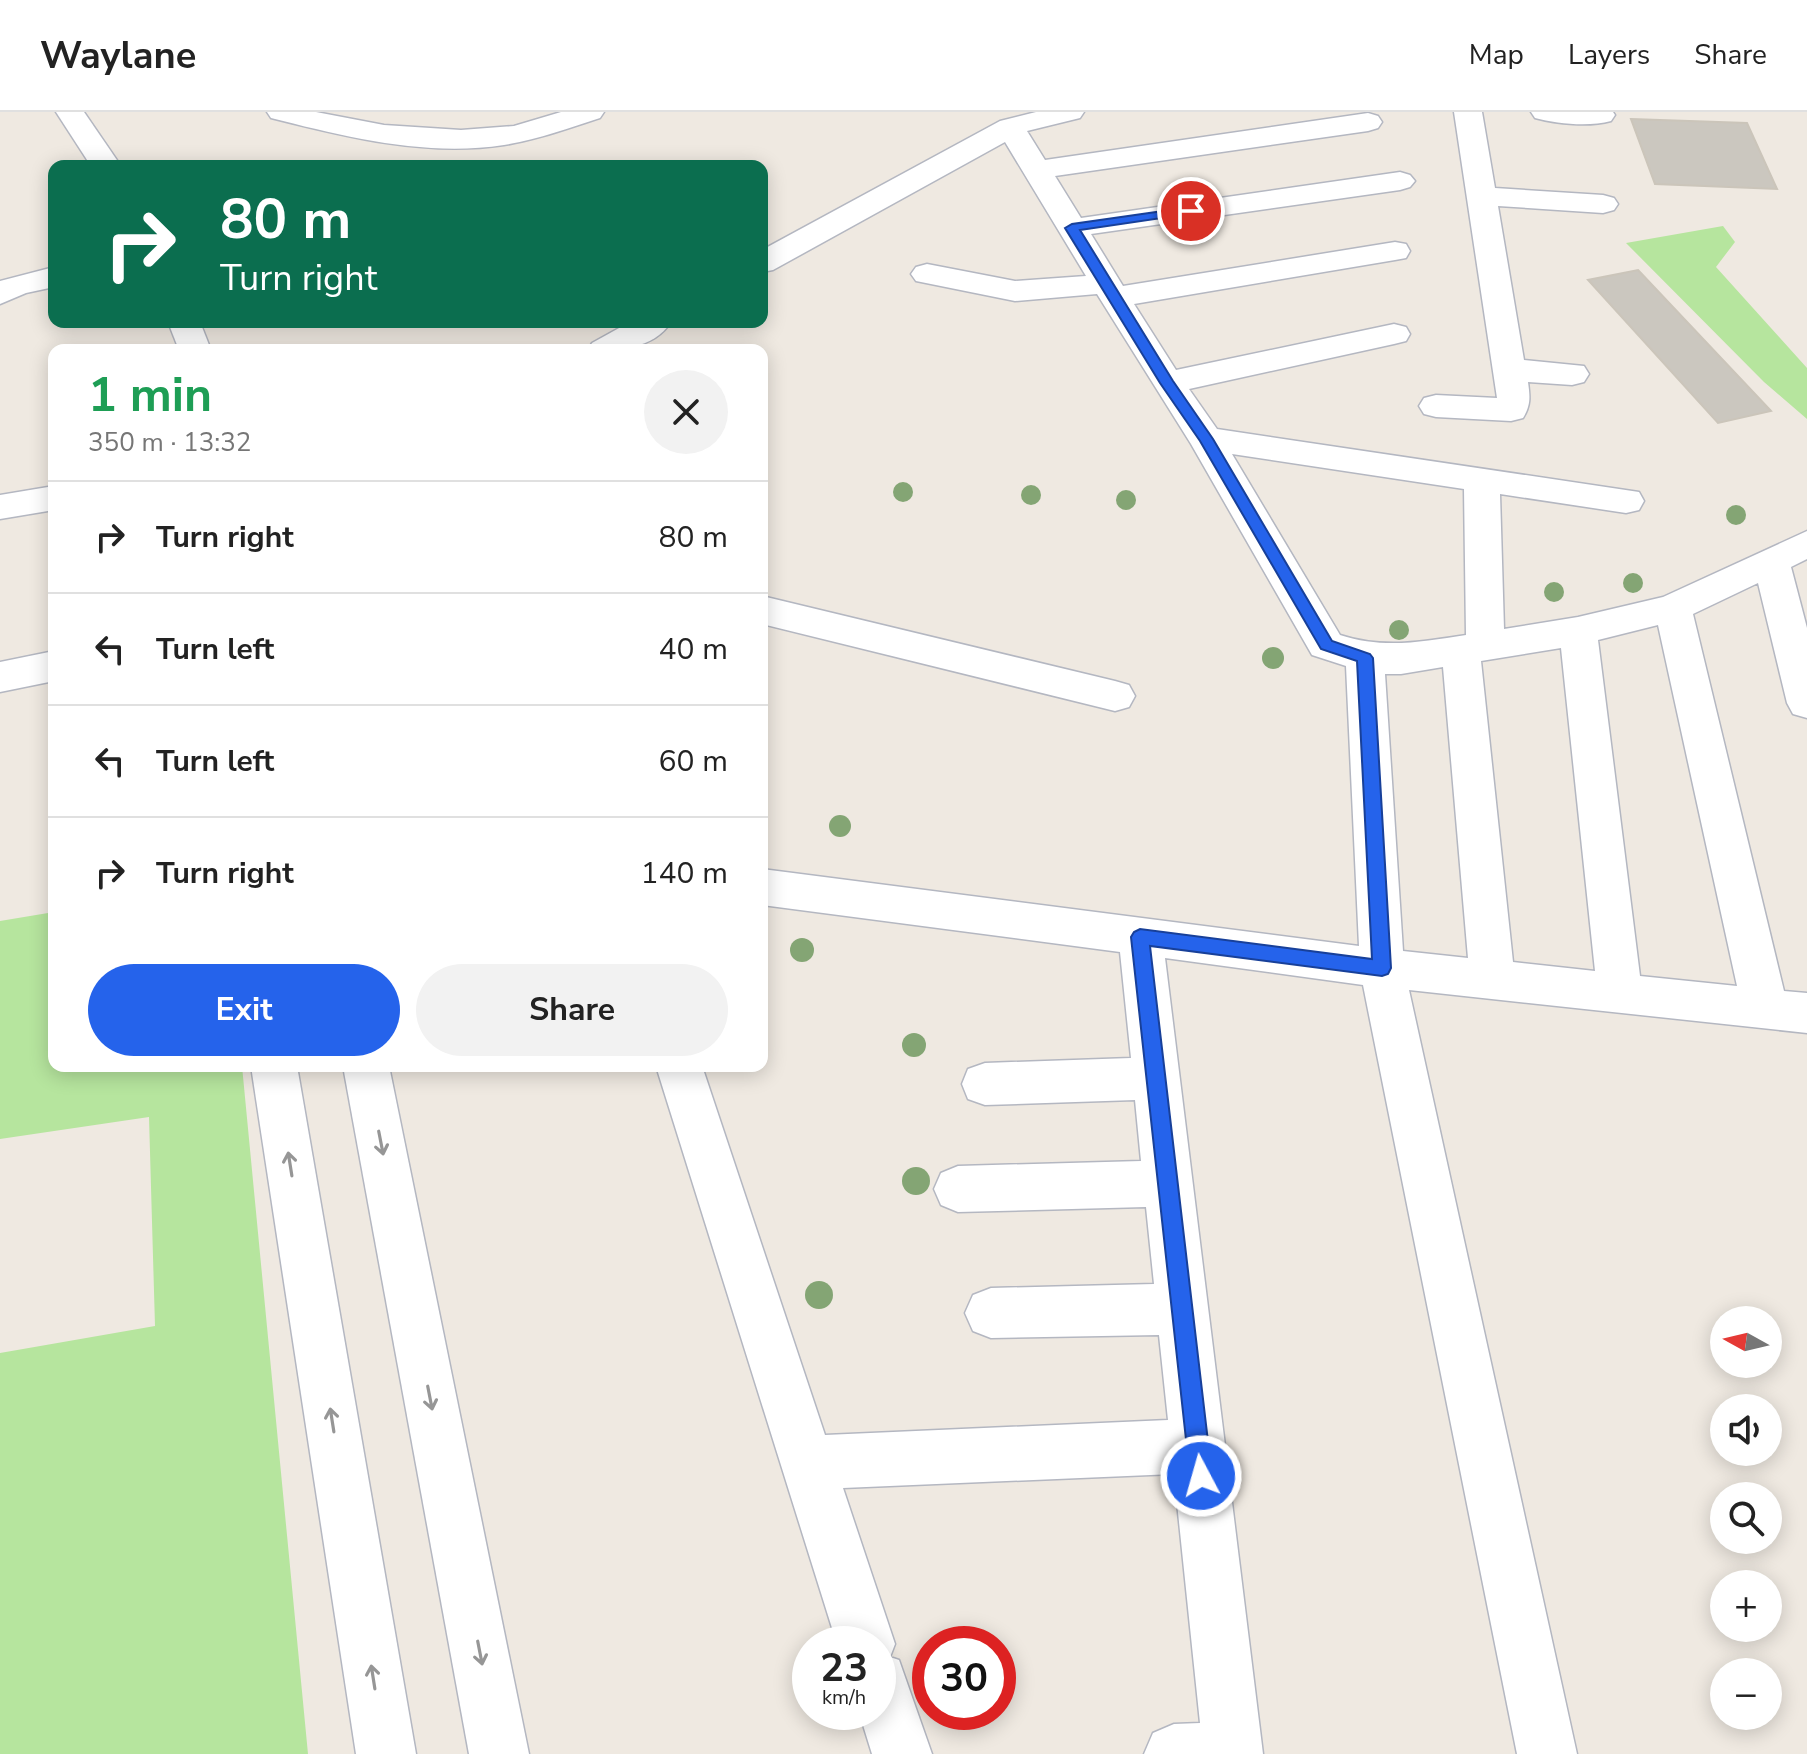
<!DOCTYPE html>
<meta charset="utf-8">
<style>
body{margin:0;font-family:"Nunito Sans",sans-serif;background:#f2f2f2;color:#222;height:100vh;display:flex;flex-direction:column;font-size:30px;white-space:nowrap}
*{box-sizing:border-box;margin:0}
p{font-size:26px;color:#767676}
.icon{flex:none;width:44px;height:44px;fill:none;stroke:currentColor;stroke-width:2;stroke-linecap:round;stroke-linejoin:round}
.map{position:relative;flex:1;overflow:hidden}
.drawer{position:absolute;left:48px;top:232px;width:720px;height:728px;display:flex;flex-direction:column;background:#fff;border-radius:16px;box-shadow:0 4px 20px #0003}
.drawer>*{flex:none}
.top-card{position:absolute;left:48px;top:48px;width:720px;height:168px;border-radius:16px;box-shadow:0 4px 20px #0003;background:#0b6e4f;color:#fff;overflow:hidden}
.needle{width:52px;rotate:278deg}
.tools{position:absolute;left:1710px;top:1194px;display:grid;gap:16px}
.tools a{display:grid;place-items:center;width:72px;height:72px;border-radius:50%;background:#fff;box-shadow:0 4px 20px #0003;font-size:40px}
.speed{position:absolute;left:792px;top:1514px;display:flex;gap:16px;font-size:40px;font-weight:700;text-align:center}
.speed>*{display:grid;place-content:center;width:104px;height:104px;border-radius:50%;background:#fff;box-shadow:0 4px 20px #0003;line-height:1}
.speed small{font-size:20px;font-weight:400}
.speed .limit{border:12px solid #d22;background:#fff;color:#111}
.pin{position:absolute;display:grid;place-items:center;width:68px;height:68px;color:#fff;margin:-34px;border:4px solid #fff;border-radius:50%;box-shadow:0 2px 8px #0007}
.me{position:absolute;width:88px;margin:-44px;rotate:354deg;stroke-linejoin:round;filter:drop-shadow(0 0 6px #0008)}
.turn{display:flex;align-items:center;gap:28px;height:168px;padding:0 40px;font-size:36px}
.turn .icon{width:104px;height:104px;stroke-width:2.5}
.turn b{display:block;font-size:56px;line-height:68px}
.round{display:grid;place-items:center;flex:none;width:84px;height:84px;border-radius:42px;background:#f2f2f2}
.summary{display:flex;align-items:center;justify-content:space-between;height:136px;padding:0 40px}
h1{font-size:48px;font-weight:700;line-height:60px;color:#1e9e55}
.primary-button{display:flex;gap:16px;margin-top:auto;padding:16px 40px}
.primary-button a{flex:1;height:92px;border-radius:48px;background:#2563eb;color:#fff;font-size:32px;font-weight:700;line-height:92px;text-align:center}
.primary-button a+a{background:#f2f2f2;color:#222}
ul{padding:0;list-style:none}
li{display:flex;align-items:center;gap:24px;height:112px;padding:0 40px;border-top:2px solid #e0e0e0}
li div{flex:1}
li b{display:block;font-size:30px}
li em{font-style:normal}
header{display:flex;align-items:center;gap:48px;box-sizing:border-box;height:112px;padding:0 40px;background:#fff;border-bottom:2px solid #e0e0e0}
header strong{font-size:38px}
nav{display:flex;gap:44px;margin-inline-start:auto;font-size:28px}
.map>svg:first-child{display:block}
.green{fill:#b6e59e}
.building{fill:#cbc7bf;stroke:#cbc5ba;stroke-width:2}
.lines{fill:none;stroke-linecap:round;stroke-linejoin:round}
.minor-casing{stroke:#b4b7c1;stroke-width:3}
.minor{fill:#fff;fill-rule:evenodd}
.tree{fill:#84a574}
.oneway{stroke:#969696}
.route{fill:#2563eb;stroke:#184099;stroke-width:2}
</style>
<header>
<strong>Waylane</strong>
<nav><a>Map</a><a>Layers</a><a>Share</a></nav>
</header>
<div class="map">
<svg width="1807" height="1642" viewBox="0 0 1807 1642">
<rect width="100%" height="100%" fill="#efe9e1"/>
<g class="green">
<path d="M1723 114 1735 130 1716 155 1807 256V307L1764 270 1626 131Z"/>
<path d="M54 800V954H242L308 1642H0V1241L155 1214 149 1005 0 1027V809Z"/>
</g>
<g class="building">
<path d="M1631 7 1747 11 1777 77 1655 72Z"/>
<path d="M1638 158 1771 299 1718 311 1588 168Z"/>
</g>
<g class="lines">
<g class="minor-casing">
<g id="minor">
<path d="M56 0H84L121 54H91Z"/>
<path d="M267 0H316L384 13 461 18 514 14 561 0H604L600 6C568 16 537 28 504 33 426 45 346 25 271 6Z"/>
<path d="M1036 0H1084L1080 6 1027 19 1045 48 1368 1 1378 4 1382 10 1378 16 1368 19 1055 64 1081 106 1400 60 1410 63 1415 69 1410 75 1400 78 1091 122 1123 174 1395 130 1406 132 1410 139 1406 146 1395 148 1134 192 1176 258 1394 212 1406 215 1410 222 1406 229 1394 232 1189 277 1217 317 1639 380 1644 389 1639 398 1626 401 1500 382 1504 517 1578 505 1663 485 1807 419V447L1791 455 1807 516V606L1793 602 1787 591 1758 471 1693 502 1784 879 1807 881V921L1409 878 1577 1642H1517L1363 873 1165 846 1263 1642H1144L1153 1621 1174 1612 1200 1611 1174 1362 843 1376 895 1532 890 1545 899 1548 932 1642H872L859 1600H878V1532H837L656 954H702L825 1323 1168 1308 1159 1223 991 1226 973 1219 965 1201 973 1183 991 1176 1154 1172 1146 1095 958 1100 941 1093 934 1077 941 1061 958 1054 1141 1049 1135 988 985 993 968 987 962 972 968 957 985 951 1131 946 1120 840 762 793V757L1359 834 1346 554 1312 543 1191 332 1097 182 1015 189 916 169 911 162 916 155 927 152 1015 169 1086 164 1005 30 773 158 762 160V138L1000 9ZM1232 342 1464 377 1466 523C1421 530 1383 537 1340 523ZM1658 513 1737 874 1640 864 1598 528ZM1561 536 1595 859 1513 850 1481 549ZM1443 555 1468 846 1403 839 1385 562H1401Z"/>
<path d="M1454 0H1482L1495 76 1603 83 1614 86 1618 92 1614 98 1603 101 1498 94 1524 248 1584 254 1589 262 1584 270 1572 273 1528 270C1530 285 1531 293 1523 306L1511 309 1436 305 1424 302 1419 294 1424 286 1436 283 1497 286Z"/>
<path d="M1531 0H1613L1615 3 1611 9C1589 15 1557 12 1535 6Z"/>
<path d="M54 155V175L26 181 0 192V169Z"/>
<path d="M168 210H200L211 238H179Z"/>
<path d="M630 210H671C653 238 617 238 588 238L592 231Z"/>
<path d="M54 374V398L0 407V383Z"/>
<path d="M762 484 1115 569 1129 573 1135 584 1129 595 1115 599 762 512Z"/>
<path d="M54 539V569L0 580V550Z"/>
<path d="M251 954H297L416 1642H356Z"/>
<path d="M343 954H389L529 1642H469Z"/>
</g>
</g>
<use href="#minor" class="minor"/>
</g>
<g class="tree">
<circle cx="903" cy="380" r="10"/>
<circle cx="1031" cy="383" r="10"/>
<circle cx="1126" cy="388" r="10"/>
<circle cx="1736" cy="403" r="10"/>
<circle cx="1633" cy="471" r="10"/>
<circle cx="1554" cy="480" r="10"/>
<circle cx="1399" cy="518" r="10"/>
<circle cx="1273" cy="546" r="11"/>
<circle cx="840" cy="714" r="11"/>
<circle cx="802" cy="838" r="12"/>
<circle cx="914" cy="933" r="12"/>
<circle cx="916" cy="1069" r="14"/>
<circle cx="819" cy="1183" r="14"/>
</g>
<defs><path id="oneway-shaft" d="M-6 0H5M1.5-3L5.5 0L1.5 3" fill="none" stroke-width="1.6" stroke-linecap="round" stroke-linejoin="round" transform="scale(2)"/></defs>
<g class="oneway">
<use href="#oneway-shaft" transform="translate(381 1031) rotate(79)"/>
<use href="#oneway-shaft" transform="translate(290 1052) rotate(-99)"/>
<use href="#oneway-shaft" transform="translate(430 1286) rotate(79)"/>
<use href="#oneway-shaft" transform="translate(332 1308) rotate(-99)"/>
<use href="#oneway-shaft" transform="translate(480 1541) rotate(79)"/>
<use href="#oneway-shaft" transform="translate(373 1565) rotate(-99)"/>
</g>
<path class="route" d="M1191 95 1196 96V101L1080 118 1173 269 1213 327 1332 529 1370 542 1373 546 1391 856 1388 862 1382 864 1150 834 1212 1364 1209 1372 1201 1375 1193 1372 1190 1364 1131 825 1134 820 1140 817 1372 847 1357 549 1321 537 1200 329 1160 271 1065 116 1072 112Z"/>
</svg>
<div class="tools">
<a><svg class="needle" viewBox="-14 -14 28 28"><path d="M0-13l5 13h-10z" fill="#e53935"/><path d="M0 13l5-13h-10z" fill="#767676"/></svg></a>
<a><svg class="icon" aria-label="sound" viewBox="0 0 24 24"><path d="M4 9h4l5-4v14l-5-4H4zM17 9q2 3 0 6"/></svg></a>
<a><svg class="icon" aria-label="search" viewBox="0 0 24 24"><circle cx="10" cy="10" r="6"/><path d="M15 15l6 6"/></svg></a>
<a>+</a>
<a>−</a>
</div>
<div class="speed"><div>23<small>km/h</small></div><div class="limit">30</div></div>
<div class="pin" style="left:1191px;top:99px;background:#d93025"><svg class="icon" aria-label="arrive" viewBox="0 0 24 24"><path d="M6 21V4h12l-3 4 3 4H6"/></svg></div>
<svg class="me" style="left:1201px;top:1364px" viewBox="-20 -20 40 40"><circle r="17" fill="#2563eb" stroke="#fff" stroke-width="3"/><path d="M0-11L8 9 0 5-8 9z" fill="#fff"/></svg>
<div class="top-card">
<div class="turn"><svg class="icon" aria-label="right" viewBox="0 0 24 24"><path d="M7 20v-9h11M14 6l5 5-5 5"/></svg><div><b>80 m</b>Turn right</div></div>
</div>
<section class="drawer">
<div class="summary"><div><h1>1 min</h1><p>350 m · 13:32</p></div><a class="round"><svg class="icon" aria-label="close" viewBox="0 0 24 24"><path d="M6 6l12 12M18 6L6 18"/></svg></a></div>
<ul>
<li><svg class="icon" aria-label="right" viewBox="0 0 24 24"><path d="M7 20v-9h11M14 6l5 5-5 5"/></svg><div><b>Turn right</b></div><em>80 m</em></li>
<li><svg class="icon" aria-label="left" viewBox="0 0 24 24"><path d="M17 20v-9H6M10 6l-5 5 5 5"/></svg><div><b>Turn left</b></div><em>40 m</em></li>
<li><svg class="icon" aria-label="left" viewBox="0 0 24 24"><path d="M17 20v-9H6M10 6l-5 5 5 5"/></svg><div><b>Turn left</b></div><em>60 m</em></li>
<li><svg class="icon" aria-label="right" viewBox="0 0 24 24"><path d="M7 20v-9h11M14 6l5 5-5 5"/></svg><div><b>Turn right</b></div><em>140 m</em></li>
</ul>
<div class="primary-button"><a>Exit</a><a>Share</a></div>
</section>
</div>
